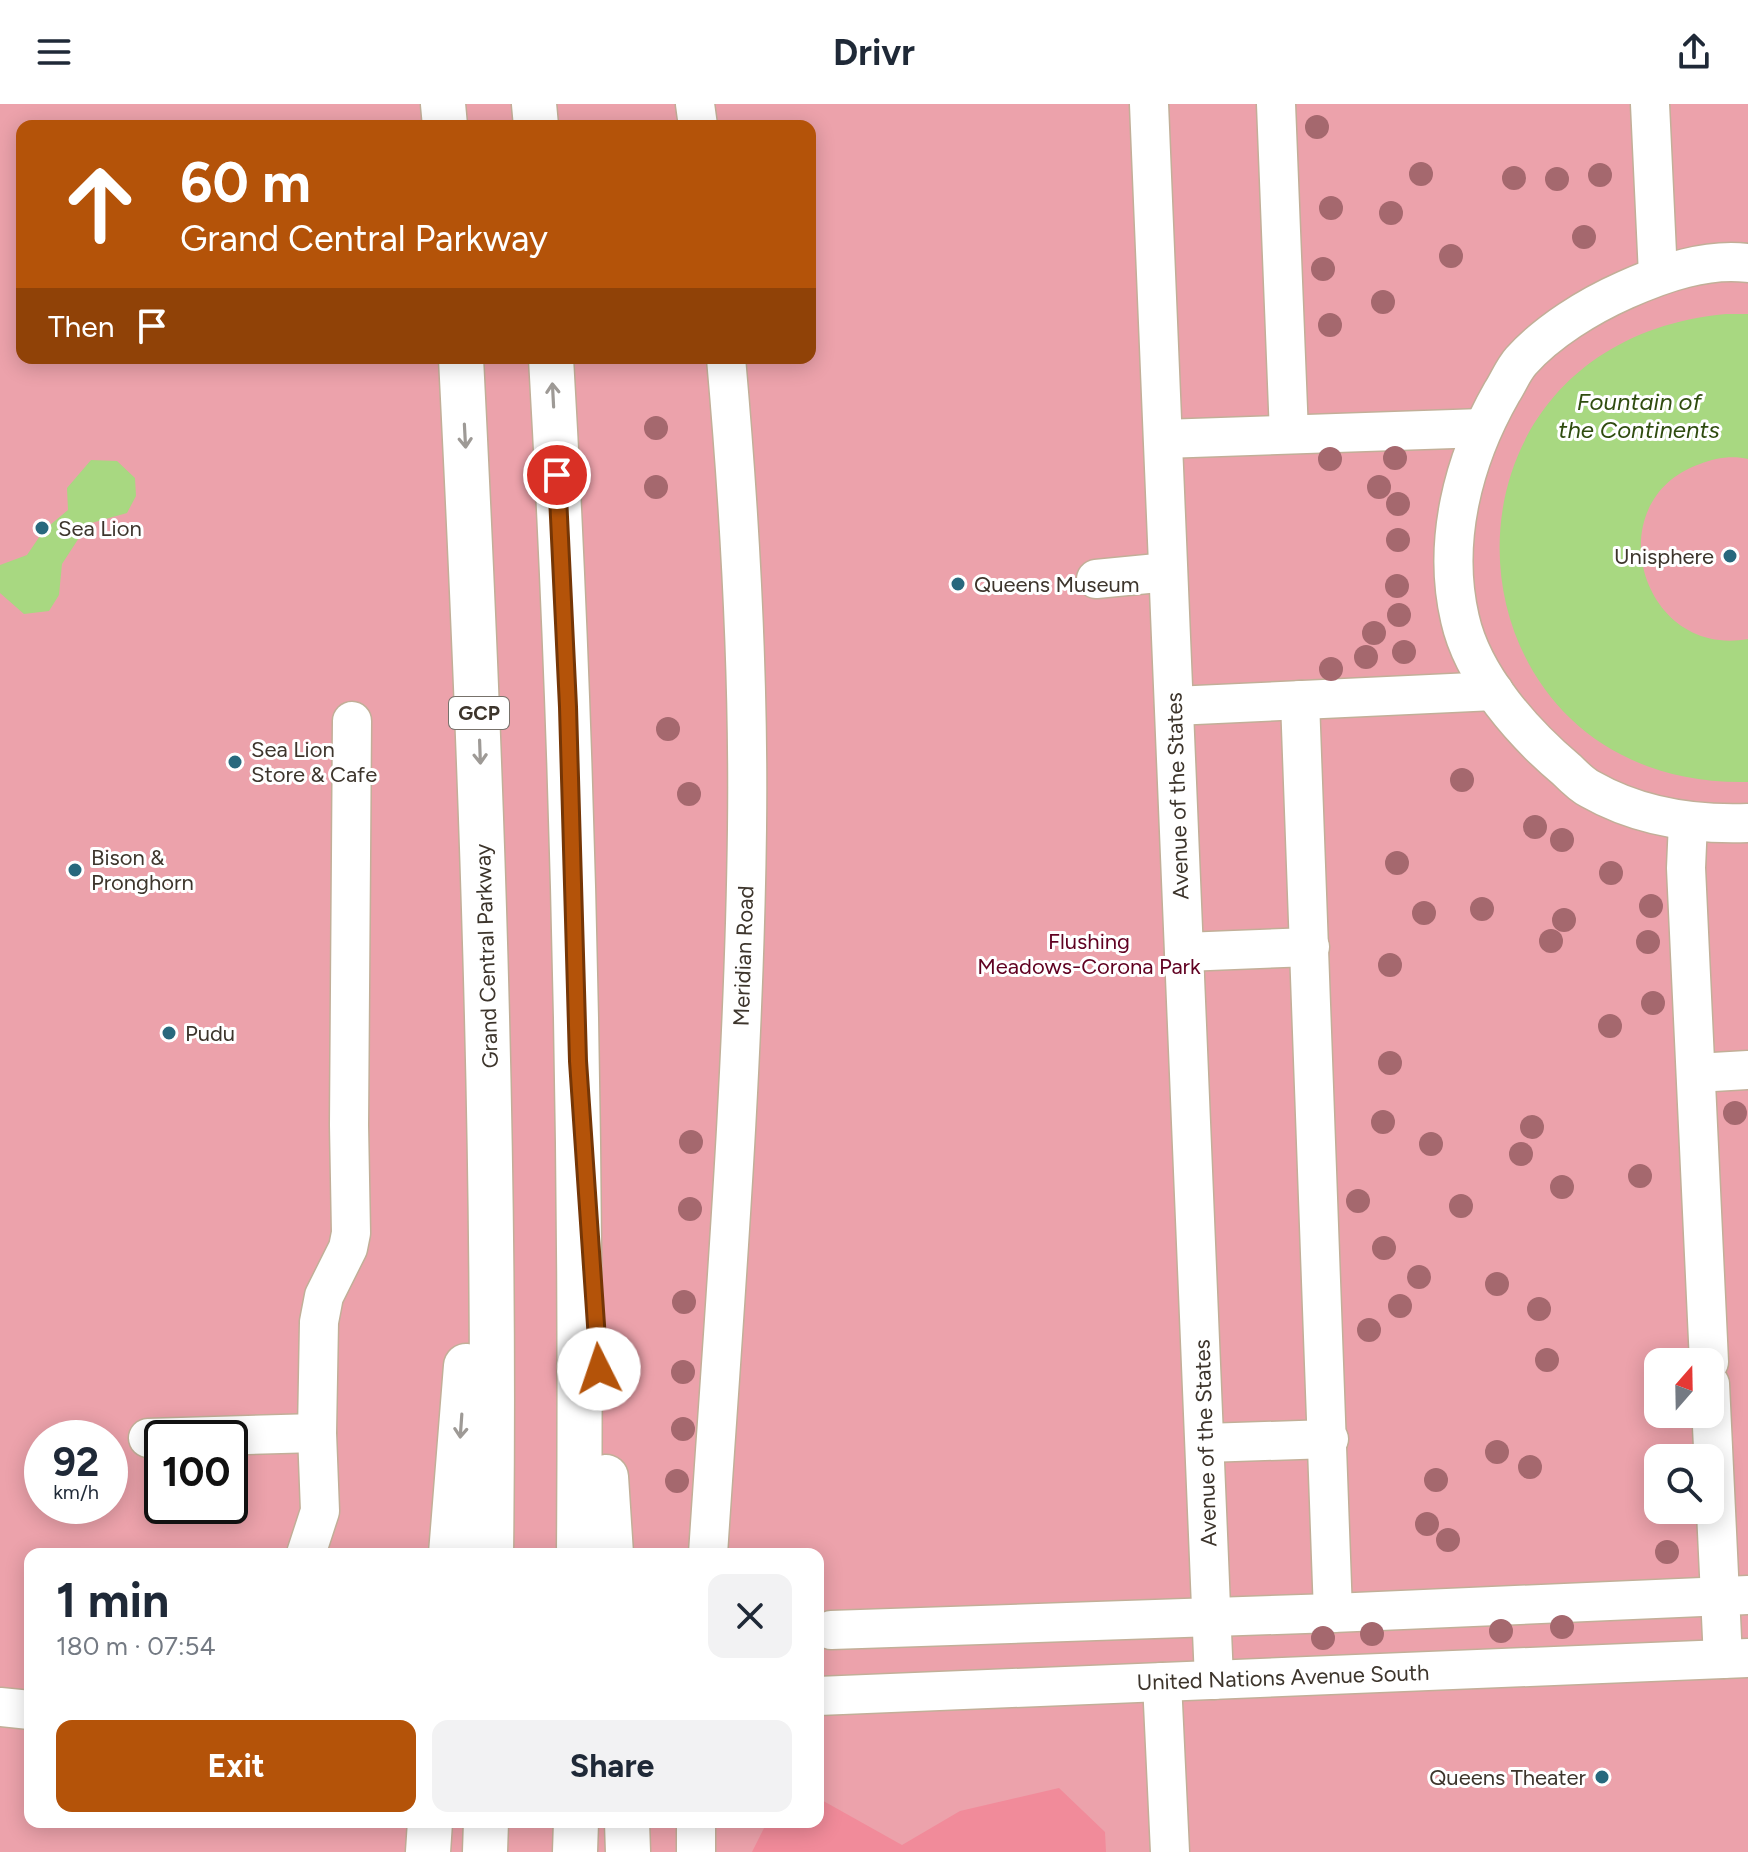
<!DOCTYPE html>
<meta charset="utf-8">
<style>
body{margin:0;font-family:Figtree,sans-serif;background:#f2f2f3;color:#1f2937;height:100vh;display:flex;flex-direction:column;font-size:30px;white-space:nowrap}
*{box-sizing:border-box;margin:0}
p{font-size:26px;color:#747a83}
.icon{flex:none;width:44px;height:44px;fill:none;stroke:currentColor;stroke-width:2;stroke-linecap:round;stroke-linejoin:round}
.map{position:relative;flex:1;overflow:hidden}
.details{position:absolute;left:24px;top:1444px;width:800px;height:280px;display:flex;flex-direction:column;background:#fff;border-radius:16px;box-shadow:0 4px 20px #0003}
.details>*{flex:none}
.hud{position:absolute;left:16px;top:16px;width:800px;height:244px;border-radius:16px;box-shadow:0 4px 20px #0003;background:#b45309;color:#fff;overflow:hidden}
.needle{width:52px;rotate:20deg}
.controls{position:absolute;left:1644px;top:1244px;display:grid;gap:16px}
.controls a{display:grid;place-items:center;width:80px;height:80px;border-radius:16px;background:#fff;box-shadow:0 4px 20px #0003;font-size:40px}
.speed{position:absolute;left:24px;top:1316px;display:flex;gap:16px;font-size:40px;font-weight:700;text-align:center}
.speed>*{display:grid;place-content:center;width:104px;height:104px;border-radius:50%;background:#fff;box-shadow:0 4px 20px #0003;line-height:1}
.speed small{font-size:20px;font-weight:400}
.speed .limit{border:4px solid #111;border-radius:12px;background:#fff;color:#111}
.pin{position:absolute;display:grid;place-items:center;width:68px;height:68px;color:#fff;margin:-34px;border:4px solid #fff;border-radius:50%;box-shadow:0 2px 8px #0007}
.me{position:absolute;width:88px;margin:-44px;rotate:356deg;stroke-linejoin:round;filter:drop-shadow(0 0 6px #0008)}
.turn{display:flex;align-items:center;gap:28px;height:168px;padding:0 32px;font-size:36px}
.turn .icon{width:104px;height:104px;stroke-width:2.5}
.turn b{display:block;font-size:56px;line-height:68px}
.then{display:flex;align-items:center;height:76px;padding:0 32px;background:#0003;gap:16px;font-size:30px}
.round{display:grid;place-items:center;flex:none;width:84px;height:84px;border-radius:16px;background:#f2f2f3}
.overview{display:flex;align-items:center;justify-content:space-between;height:136px;padding:0 32px}
h1{font-size:48px;font-weight:700;line-height:60px}
.primary-button{display:flex;gap:16px;margin-top:auto;padding:16px 32px}
.primary-button a{flex:1;height:92px;border-radius:16px;background:#b45309;color:#fff;font-size:32px;font-weight:700;line-height:92px;text-align:center}
.primary-button a+a{background:#f2f2f3;color:#1f2937}
header{display:flex;justify-content:space-between;align-items:center;height:104px;padding:0 32px;background:#fff;font-size:36px;font-weight:700}
.map>svg:first-child{display:block}
.green{fill:#eca2ab;fill-rule:evenodd}
.forest{fill:#f18b9a}
.water{fill:#a8d881}
.lines{fill:none;stroke-linecap:round;stroke-linejoin:round}
.minor-casing{stroke:#c2af98;stroke-width:41}
.highway-casing{stroke:#c2af98;stroke-width:47}
.minor{stroke:#fff;stroke-width:38}
.highway{stroke:#fff;stroke-width:44}
.tree{fill:#a5686e}
.oneway{stroke:#9e9a96}
.route-casing{stroke:#753606;stroke-width:20}
.route{stroke:#b45309;stroke-width:14}
.poi-dot{fill:#28687d;stroke:#fff;stroke-width:3}
.labels{text-anchor:middle;stroke-width:6;stroke-linejoin:round;paint-order:stroke}
.shield{fill:#fff;stroke:#77726b;stroke-width:2}
.shield-label{font-size:20px;font-weight:bold;fill:#3d352c}
.poi-label{font-size:22px;fill:#3d352c;stroke:#fff;text-anchor:start}
.street-label{font-size:22px;fill:#3d352c;stroke:#fff}
.park-label{font-size:22px;fill:#600121;stroke:#fff}
.water-label{font-size:24px;font-style:italic;fill:#2f4c0f;stroke:#fff}
</style>
<header><svg class="icon" aria-label="menu" viewBox="0 0 24 24"><path d="M4 6h16M4 12h16M4 18h16"/></svg>Drivr<svg class="icon" aria-label="share" viewBox="0 0 24 24"><path d="M12 15V3M7 8l5-5 5 5M5 13v7h14v-7"/></svg></header>
<div class="map">
<svg width="1748" height="1748" viewBox="0 0 1748 1748">
<rect width="100%" height="100%" fill="#f9e5cd"/>
<path class="green" d="M0 0H1748V1748H0ZM22 22H810V254H22ZM1658 1258H1710V1310H1658ZM42 1334H110V1402H42ZM162 1334H230V1402H162ZM1658 1354H1710V1406H1658ZM30 1450H818V1718H30Z"/>
<path class="forest" d="M1059 1684 1105 1728 1106 1748H752L767 1718H818V1694L902 1741 960 1707Z"/>
<g class="water">
<path d="M1726 210H1748V355C1732 351 1715 354 1700 360 1596 396 1640 555 1748 535V678C1436 685 1406 240 1726 210Z"/>
<path d="M91 356 117 357 135 374 136 392 127 409 88 420 62 460 59 491 49 507 24 510 0 489V461L27 451 44 426 68 406 67 384Z"/>
</g>
<g class="lines">
<g class="minor-casing">
<g id="minor">
<path d="M695 0 698 22"/>
<path d="M1149 0 1214 1576"/>
<path d="M1276 0 1289 330"/>
<path d="M1650 0 1658 171"/>
<path d="M1748 159C1706 154 1663 169 1625 186 1589 202 1548 227 1521 257 1513 266 1508 279 1502 288 1463 356 1442 438 1460 515 1473 573 1523 629 1567 666 1574 673 1582 681 1590 685 1639 713 1693 721 1748 719"/>
<path d="M1163 335 1483 324"/>
<path d="M1096 475 1168 468"/>
<path d="M1300 596 1333 1509"/>
<path d="M1174 602 1494 587"/>
<path d="M1688 718 1686 764 1709 1258"/>
<path d="M1184 848 1310 843"/>
<path d="M1696 969 1748 966"/>
<path d="M1710 1280 1723 1555"/>
<path d="M148 1334 317 1329"/>
<path d="M1205 1339 1329 1335"/>
<path d="M306 1450 320 1407 317 1329 319 1218 324 1192 348 1144 351 1129 349 1021 352 617"/>
<path d="M708 1450C724 1209 744 967 747 725 749 568 740 411 726 254"/>
<path d="M831 1526 1333 1509 1748 1491"/>
<path d="M1162 1578 1170 1748"/>
<path d="M818 1592 1748 1554"/>
<path d="M0 1603 30 1606"/>
<path d="M696 1718V1748"/>
</g>
</g>
<g class="highway-casing">
<g id="highway">
<path d="M443 0 445 22"/>
<path d="M534 0 536 22"/>
<path d="M461 254C481 652 496 1051 491 1450"/>
<path d="M551 254C574 653 582 1051 579 1450"/>
<path d="M606 1373 611 1450"/>
<path d="M451 1450 466 1262"/>
<path d="M627 1718 628 1748"/>
<path d="M428 1748 430 1718"/>
<path d="M485 1748 486 1718"/>
<path d="M575 1748 576 1718"/>
</g>
</g>
<use href="#minor" class="minor"/>
<use href="#highway" class="highway"/>
</g>
<g class="tree">
<circle cx="1317" cy="23" r="12"/>
<circle cx="1421" cy="70" r="12"/>
<circle cx="1600" cy="71" r="12"/>
<circle cx="1514" cy="74" r="12"/>
<circle cx="1557" cy="75" r="12"/>
<circle cx="1331" cy="104" r="12"/>
<circle cx="1391" cy="109" r="12"/>
<circle cx="1584" cy="133" r="12"/>
<circle cx="1451" cy="152" r="12"/>
<circle cx="1323" cy="165" r="12"/>
<circle cx="1383" cy="198" r="12"/>
<circle cx="1330" cy="221" r="12"/>
<circle cx="656" cy="324" r="12"/>
<circle cx="1395" cy="354" r="12"/>
<circle cx="1330" cy="355" r="12"/>
<circle cx="656" cy="383" r="12"/>
<circle cx="1379" cy="383" r="12"/>
<circle cx="1398" cy="400" r="12"/>
<circle cx="1398" cy="436" r="12"/>
<circle cx="1397" cy="482" r="12"/>
<circle cx="1399" cy="511" r="12"/>
<circle cx="1374" cy="529" r="12"/>
<circle cx="1404" cy="548" r="12"/>
<circle cx="1366" cy="553" r="12"/>
<circle cx="1331" cy="565" r="12"/>
<circle cx="668" cy="625" r="12"/>
<circle cx="1462" cy="676" r="12"/>
<circle cx="689" cy="690" r="12"/>
<circle cx="1535" cy="723" r="12"/>
<circle cx="1562" cy="736" r="12"/>
<circle cx="1397" cy="759" r="12"/>
<circle cx="1611" cy="769" r="12"/>
<circle cx="1651" cy="802" r="12"/>
<circle cx="1482" cy="805" r="12"/>
<circle cx="1424" cy="809" r="12"/>
<circle cx="1564" cy="816" r="12"/>
<circle cx="1551" cy="837" r="12"/>
<circle cx="1648" cy="838" r="12"/>
<circle cx="1390" cy="861" r="12"/>
<circle cx="1653" cy="899" r="12"/>
<circle cx="1610" cy="922" r="12"/>
<circle cx="1390" cy="959" r="12"/>
<circle cx="1735" cy="1009" r="12"/>
<circle cx="1383" cy="1018" r="12"/>
<circle cx="1532" cy="1023" r="12"/>
<circle cx="691" cy="1038" r="12"/>
<circle cx="1431" cy="1040" r="12"/>
<circle cx="1521" cy="1050" r="12"/>
<circle cx="1640" cy="1072" r="12"/>
<circle cx="1562" cy="1083" r="12"/>
<circle cx="1358" cy="1097" r="12"/>
<circle cx="1461" cy="1102" r="12"/>
<circle cx="690" cy="1105" r="12"/>
<circle cx="1384" cy="1144" r="12"/>
<circle cx="1419" cy="1173" r="12"/>
<circle cx="1497" cy="1180" r="12"/>
<circle cx="684" cy="1198" r="12"/>
<circle cx="1400" cy="1202" r="12"/>
<circle cx="1539" cy="1205" r="12"/>
<circle cx="1369" cy="1226" r="12"/>
<circle cx="1547" cy="1256" r="12"/>
<circle cx="683" cy="1268" r="12"/>
<circle cx="683" cy="1325" r="12"/>
<circle cx="1497" cy="1348" r="12"/>
<circle cx="1530" cy="1363" r="12"/>
<circle cx="1436" cy="1376" r="12"/>
<circle cx="677" cy="1377" r="12"/>
<circle cx="1427" cy="1420" r="12"/>
<circle cx="1448" cy="1436" r="12"/>
<circle cx="1667" cy="1448" r="12"/>
<circle cx="1562" cy="1523" r="12"/>
<circle cx="1501" cy="1527" r="12"/>
<circle cx="1372" cy="1530" r="12"/>
<circle cx="1323" cy="1534" r="12"/>
</g>
<defs><path id="oneway-shaft" d="M-6 0H5M1.5-3L5.5 0L1.5 3" fill="none" stroke-width="1.6" stroke-linecap="round" stroke-linejoin="round" transform="scale(2)"/></defs>
<g class="oneway">
<use href="#oneway-shaft" transform="translate(553 291) rotate(-93)"/>
<use href="#oneway-shaft" transform="translate(465 332) rotate(87)"/>
<use href="#oneway-shaft" transform="translate(480 648) rotate(88)"/>
<use href="#oneway-shaft" transform="translate(461 1322) rotate(94)"/>
</g>
<g class="lines">
<g class="route-casing">
<path id="route" d="M557 371 568 603 578 957 599 1265"/>
</g>
<use href="#route" class="route"/>
</g>
<g class="poi-dot">
<circle cx="42" cy="424" r="8"/>
<circle cx="1730" cy="452" r="8"/>
<circle cx="958" cy="480" r="8"/>
<circle cx="235" cy="658" r="8"/>
<circle cx="75" cy="766" r="8"/>
<circle cx="169" cy="929" r="8"/>
<circle cx="1602" cy="1673" r="8"/>
</g>
<g class="labels">
<rect class="shield" x="449" y="593" width="60" height="32" rx="6"/>
<g class="shield-label">
<text x="479" y="616">GCP</text>
</g>
<g class="poi-label">
<text x="58" y="432">Sea Lion</text>
<text x="1714" y="460" text-anchor="end">Unisphere</text>
<text x="974" y="488">Queens Museum</text>
<text x="251" y="653">Sea Lion<tspan x="251" dy="25">Store &amp; Cafe</tspan></text>
<text x="91" y="761">Bison &amp;<tspan x="91" dy="25">Pronghorn</tspan></text>
<text x="185" y="937">Pudu</text>
<text x="1586" y="1681" text-anchor="end">Queens Theater</text>
</g>
<g class="street-label">
<text transform="translate(1177 692) rotate(-92)" y="8">Avenue of the States</text>
<text transform="translate(486 852) rotate(-92)" y="8">Grand Central Parkway</text>
<text transform="translate(743 852) rotate(-88)" y="8">Meridian Road</text>
<text transform="translate(1205 1339) rotate(-92)" y="8">Avenue of the States</text>
<text transform="translate(1283 1573) rotate(-2)" y="8">United Nations Avenue South</text>
</g>
<g class="park-label">
<text x="1089" y="845">Flushing<tspan x="1089" dy="25">Meadows-Corona Park</tspan></text>
</g>
<g class="water-label">
<text x="1639" y="306">Fountain of<tspan x="1639" dy="28">the Continents</tspan></text>
</g>
</g>
</svg>
<div class="controls">
<a><svg class="needle" viewBox="-14 -14 28 28"><path d="M0-13l5 13h-10z" fill="#e53935"/><path d="M0 13l5-13h-10z" fill="#747a83"/></svg></a>
<a><svg class="icon" aria-label="search" viewBox="0 0 24 24"><circle cx="10" cy="10" r="6"/><path d="M15 15l6 6"/></svg></a>
</div>
<div class="speed"><div>92<small>km/h</small></div><div class="limit">100</div></div>
<div class="pin" style="left:557px;top:371px;background:#d93025"><svg class="icon" aria-label="arrive" viewBox="0 0 24 24"><path d="M6 21V4h12l-3 4 3 4H6"/></svg></div>
<svg class="me" style="left:599px;top:1265px" viewBox="-20 -20 40 40"><circle r="19" fill="#fff"/><path d="M0-13L10 11 0 6-10 11z" fill="#b45309"/></svg>
<div class="hud">
<div class="turn"><svg class="icon" aria-label="ahead" viewBox="0 0 24 24"><path d="M12 20V5M6 11l6-6 6 6"/></svg><div><b>60 m</b>Grand Central Parkway</div></div>
<div class="then">Then<svg class="icon" aria-label="arrive" viewBox="0 0 24 24"><path d="M6 21V4h12l-3 4 3 4H6"/></svg></div>
</div>
<section class="details">
<div class="overview"><div><h1>1 min</h1><p>180 m · 07:54</p></div><a class="round"><svg class="icon" aria-label="close" viewBox="0 0 24 24"><path d="M6 6l12 12M18 6L6 18"/></svg></a></div>
<div class="primary-button"><a>Exit</a><a>Share</a></div>
</section>
</div>
